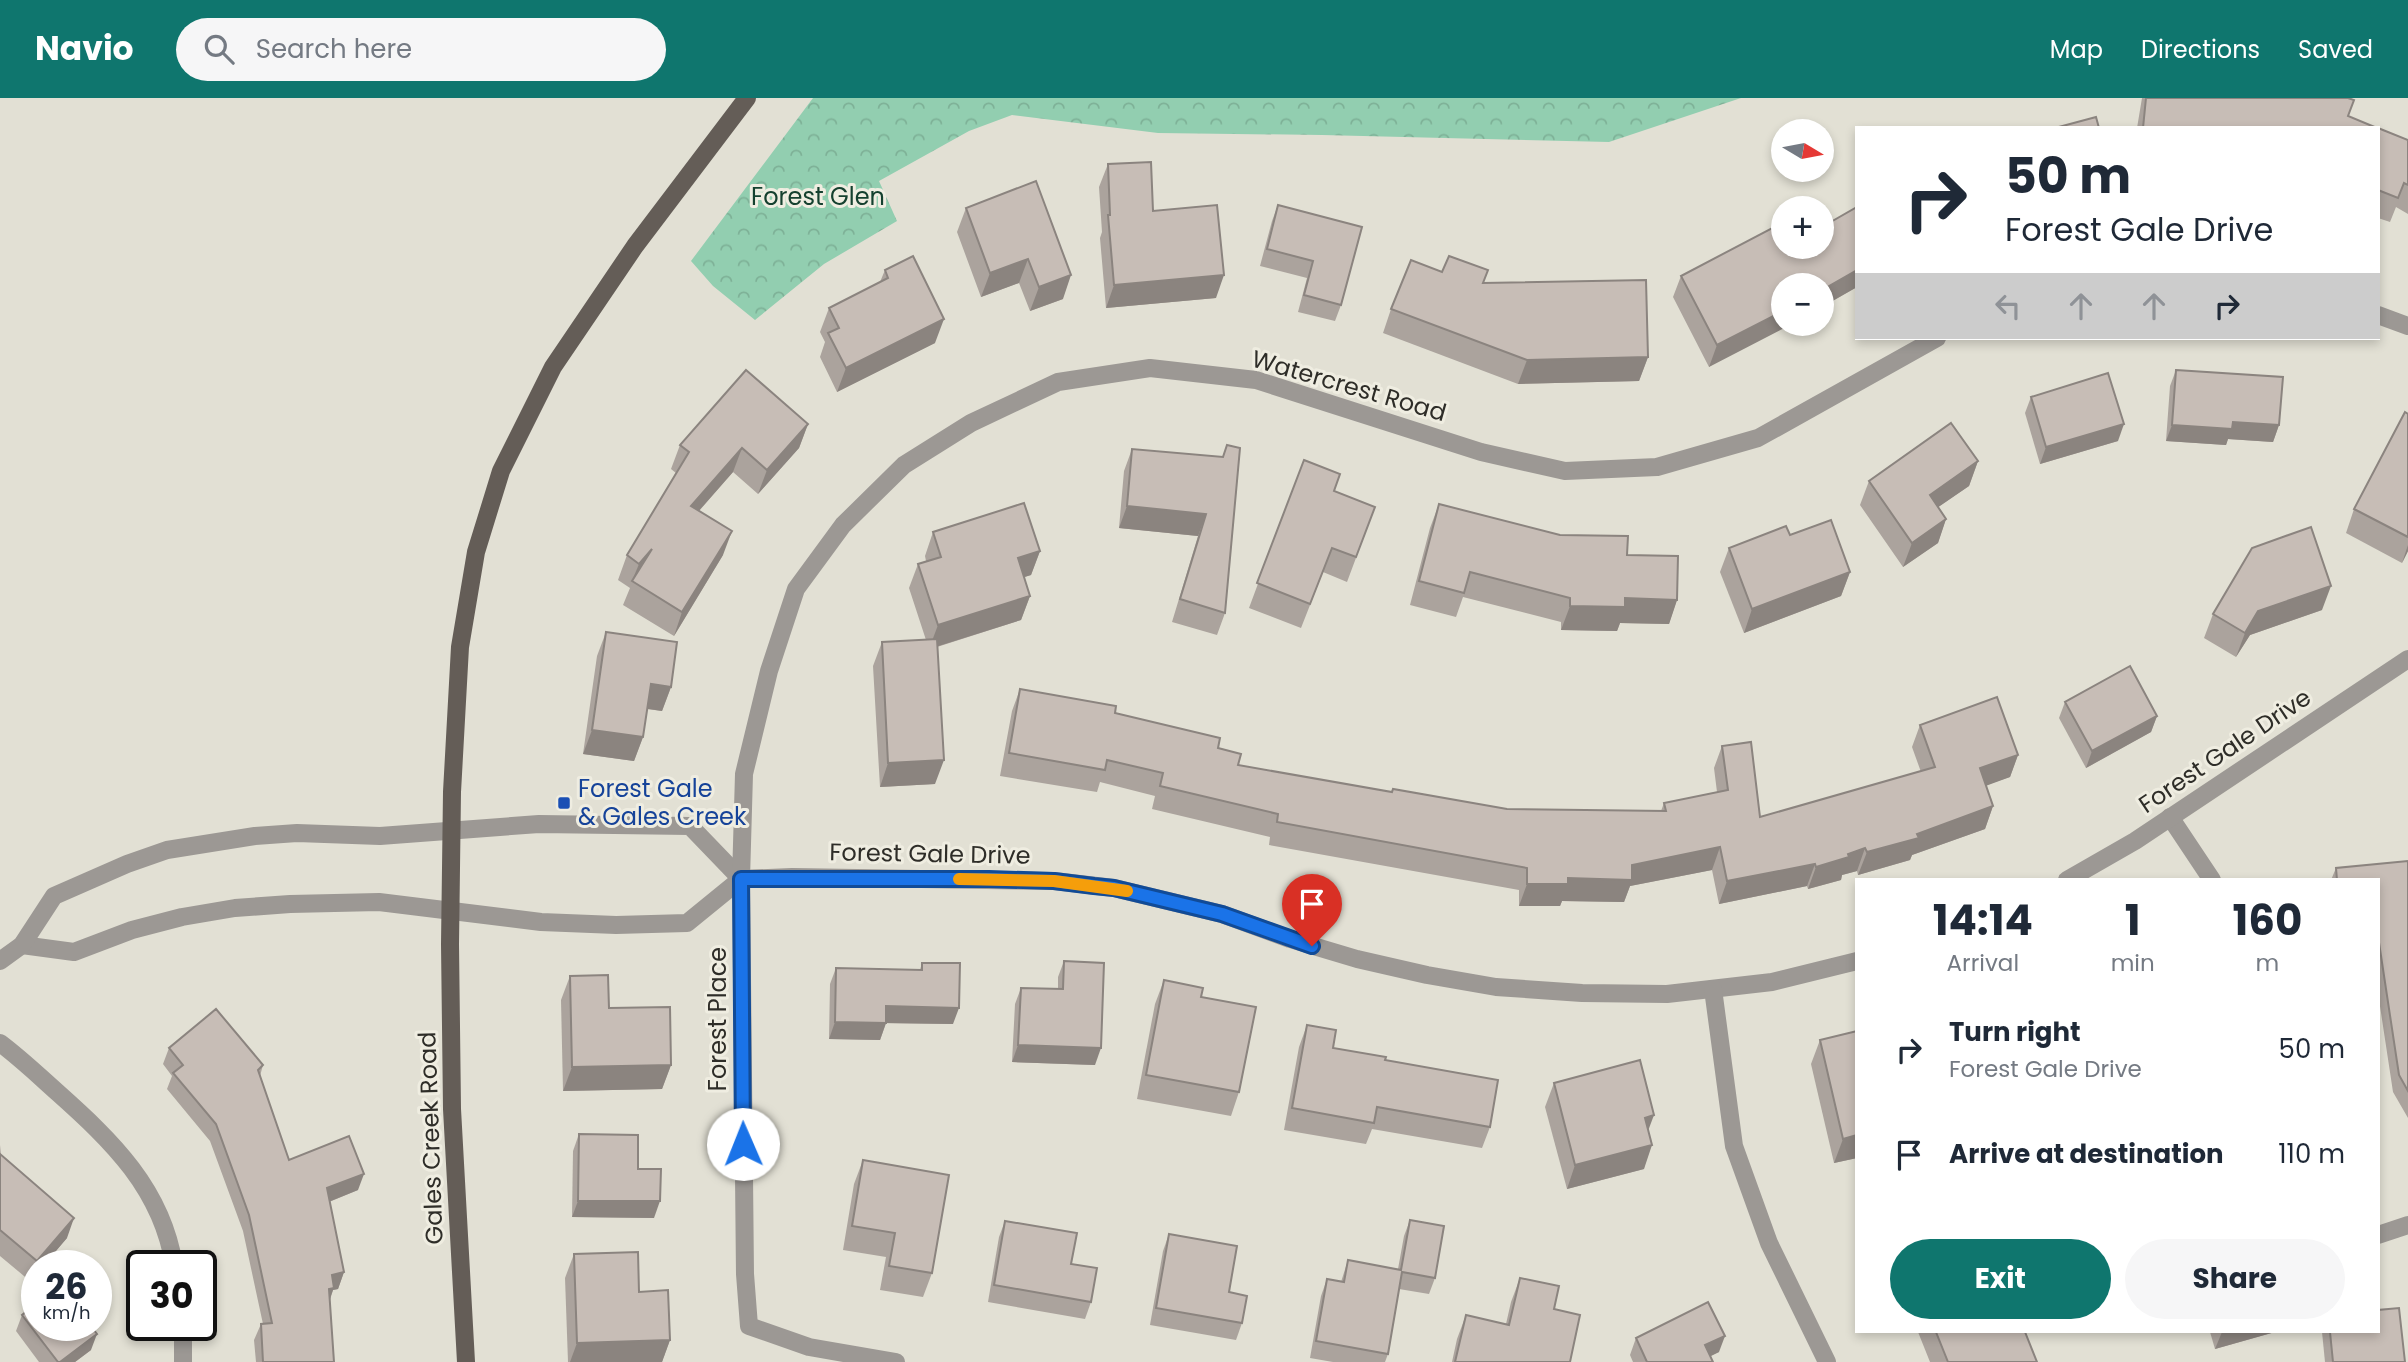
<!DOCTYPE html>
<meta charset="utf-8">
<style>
body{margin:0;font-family:Poppins,sans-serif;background:#f6f6f7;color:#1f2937;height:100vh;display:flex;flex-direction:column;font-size:26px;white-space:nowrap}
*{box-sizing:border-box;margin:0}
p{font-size:23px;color:#747a83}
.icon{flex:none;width:38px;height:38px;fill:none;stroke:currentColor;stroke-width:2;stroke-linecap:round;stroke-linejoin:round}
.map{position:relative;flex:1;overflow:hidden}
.side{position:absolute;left:1855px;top:780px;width:525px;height:455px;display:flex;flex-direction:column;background:#fff;border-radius:0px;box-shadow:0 4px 10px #0003}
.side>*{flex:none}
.hud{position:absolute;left:1855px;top:28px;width:525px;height:214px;border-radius:0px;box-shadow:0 4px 10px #0003;background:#fff;color:#1f2937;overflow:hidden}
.needle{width:46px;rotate:100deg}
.fabs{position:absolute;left:1771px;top:21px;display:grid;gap:14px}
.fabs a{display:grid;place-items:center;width:63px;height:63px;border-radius:50%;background:#fff;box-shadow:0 4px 10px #0003;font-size:35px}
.speed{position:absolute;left:21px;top:1152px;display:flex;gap:14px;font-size:35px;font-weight:700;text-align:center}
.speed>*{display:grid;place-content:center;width:91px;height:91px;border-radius:50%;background:#fff;box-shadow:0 4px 10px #0003;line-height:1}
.speed small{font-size:18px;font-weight:400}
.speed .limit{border:4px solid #111;border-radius:10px;background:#fff;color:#111}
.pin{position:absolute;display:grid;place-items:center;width:60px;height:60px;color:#fff;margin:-72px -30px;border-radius:50% 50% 50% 0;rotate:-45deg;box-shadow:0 0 7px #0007}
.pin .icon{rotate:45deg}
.me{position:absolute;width:77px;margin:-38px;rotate:359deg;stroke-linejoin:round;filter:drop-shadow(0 0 5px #0008)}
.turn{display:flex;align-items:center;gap:24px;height:147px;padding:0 35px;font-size:32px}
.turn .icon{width:91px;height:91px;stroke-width:2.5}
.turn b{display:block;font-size:49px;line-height:60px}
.lanes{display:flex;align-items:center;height:66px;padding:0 35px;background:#0003;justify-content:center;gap:35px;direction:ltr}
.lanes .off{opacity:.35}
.eta{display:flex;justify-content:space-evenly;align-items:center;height:119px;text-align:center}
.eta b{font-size:42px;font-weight:700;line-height:49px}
.button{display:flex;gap:14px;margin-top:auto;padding:14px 35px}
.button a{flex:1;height:80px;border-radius:42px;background:#0f766e;color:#fff;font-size:28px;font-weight:700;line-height:80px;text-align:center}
.button a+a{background:#f6f6f7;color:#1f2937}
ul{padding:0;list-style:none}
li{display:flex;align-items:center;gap:21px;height:105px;padding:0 35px}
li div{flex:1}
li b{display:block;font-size:26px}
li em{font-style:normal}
header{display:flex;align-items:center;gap:42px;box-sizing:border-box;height:98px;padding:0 35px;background:#0f766e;color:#fff}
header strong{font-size:33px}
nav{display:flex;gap:38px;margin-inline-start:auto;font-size:24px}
.search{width:490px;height:63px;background:#f6f6f7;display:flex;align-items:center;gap:18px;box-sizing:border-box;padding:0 24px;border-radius:38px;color:#747a83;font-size:26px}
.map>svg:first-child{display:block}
.park{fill:url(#park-crowns)}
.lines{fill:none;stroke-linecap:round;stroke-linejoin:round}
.minor{stroke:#9c9894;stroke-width:18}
.major{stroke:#645d57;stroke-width:18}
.wall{fill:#aba39d}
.shaded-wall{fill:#8b847f}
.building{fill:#c7bdb6;stroke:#8b847f;stroke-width:2}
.route-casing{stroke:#114b97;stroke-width:18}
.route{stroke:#1a73e8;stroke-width:12}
.slow{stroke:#f59e0b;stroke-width:12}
.transit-dot{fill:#1a4fb4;stroke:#efede1;stroke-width:2.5}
.labels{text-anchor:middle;stroke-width:6;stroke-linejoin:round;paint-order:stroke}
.park-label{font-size:24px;fill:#15412f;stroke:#efede1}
.street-label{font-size:24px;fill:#2e2d28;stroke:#efede1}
.transit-label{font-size:24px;fill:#164399;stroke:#efede1;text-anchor:start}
</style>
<header>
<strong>Navio</strong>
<div class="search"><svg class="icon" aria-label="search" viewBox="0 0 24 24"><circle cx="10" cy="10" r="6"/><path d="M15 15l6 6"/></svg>Search here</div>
<nav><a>Map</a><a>Directions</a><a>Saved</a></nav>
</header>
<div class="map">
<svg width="2408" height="1264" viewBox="0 0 2408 1264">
<defs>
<pattern id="park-crowns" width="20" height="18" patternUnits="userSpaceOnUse" patternTransform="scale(1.75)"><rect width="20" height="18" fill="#92ceb0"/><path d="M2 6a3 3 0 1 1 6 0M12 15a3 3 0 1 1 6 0" fill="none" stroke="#7eb197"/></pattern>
</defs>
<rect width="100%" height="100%" fill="#e2e0d4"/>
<path class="park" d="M813 0H1741L1609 44 1322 37 1158 35 1012 17 969 33 879 83 897 123 824 166 755 222 713 188 691 163Z"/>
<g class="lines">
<g class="minor">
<path d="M2378 217 2408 228"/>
<path d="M2170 719 2212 782"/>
<path d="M2067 782 2135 743 2408 561"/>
<path d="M22 847 74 854 132 832 182 819 235 810 290 806 379 804 541 824 616 827 687 825 741 781 792 779 1054 783 1114 790 1222 816 1290 841 1357 861 1427 877 1496 889 1582 895 1667 896 1772 884 1857 863"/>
<path d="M0 863 22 847 54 798 127 766 167 752 255 738 297 735 380 738 539 726 690 728 741 781"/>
<path d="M1713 891 1734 1048 1769 1145 1827 1264"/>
<path d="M0 945C20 960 38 977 57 994 112 1043 162 1091 174 1167"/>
<path d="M2378 1137 2408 1127"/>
<path d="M183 1227V1264"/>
<path d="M896 1264 809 1249 749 1228 745 1176 741 781 744 676 769 573 796 491 843 427 904 367 971 325 1058 284 1150 270 1256 282 1481 354 1565 373 1657 369 1758 340 1937 240"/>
</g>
<path class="major" d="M466 1264 452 1011 450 846 452 694 460 549 476 454 501 373 553 269 635 148 747 0"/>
</g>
<g class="wall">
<path d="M2142 0H2348V18L2377 30H2137Z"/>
<path d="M2378 30 2408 42V116L2396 109 2390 124 2378 120Z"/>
<path d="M1108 66 1153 113 1216 200 1106 210 1100 140 1102 134 1099 89Z"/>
<path d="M1036 83 1063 201 1030 213 1019 185 981 199 957 134 966 110Z"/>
<path d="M1278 107 1341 207 1335 223 1298 214 1307 180 1260 168 1272 123Z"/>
<path d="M1857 109V189L1822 209V187L1709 269 1673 199 1681 178 1783 149H1822Z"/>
<path d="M885 172 935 245 837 294 820 259 825 244 820 234 829 210 880 184Z"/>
<path d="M1442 174 1484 185 1648 259 1639 283 1518 286 1383 235 1391 211Z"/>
<path d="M2176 272 2279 327 2273 344 2228 341 2226 347 2166 343 2170 288Z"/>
<path d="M2031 299 2118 343 2040 366 2025 315Z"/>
<path d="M2408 316V453L2402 465 2346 435 2354 411Z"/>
<path d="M808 326 799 350 758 396 733 374 699 413 723 457 674 538 623 507 630 490 618 482 627 457 676 375 671 371 680 347Z"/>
<path d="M1227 347 1225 515 1217 537 1172 524 1198 438 1119 430 1124 373 1132 351 1223 359Z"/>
<path d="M1304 362 1334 394 1375 409 1347 484 1323 474 1301 530 1249 510Z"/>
<path d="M1978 363 1969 388 1938 409 1946 421 1938 445 1903 469 1860 407 1869 383Z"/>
<path d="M1439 406 1627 457 1677 502 1669 526 1620 525 1617 533 1561 532V524L1463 499 1456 519 1410 507 1430 430Z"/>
<path d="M933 434 1040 453 1031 477 1024 479 1030 498 1021 522 937 549 935 686 880 689 873 568 882 544 926 542 909 490 918 466 926 463 925 458Z"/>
<path d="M1790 437 1850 474 1841 498 1744 535 1720 474 1729 450Z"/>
<path d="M2322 512 2250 537 2236 559 2204 540 2213 516Z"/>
<path d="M606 534 671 589 662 613 647 611 643 639 634 663 583 656 597 558Z"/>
<path d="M1020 591 1115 615 1218 650 1238 667 1392 694 1507 711 1661 713 1664 705 1717 694 1714 670 1722 648 1760 719 1921 674 1912 649 1920 627 2018 657 2010 679 1986 687 1993 708 1985 731 1912 757 1910 762 1858 777 1857 773 1842 777 1841 782 1808 791 1807 788 1719 806 1712 772 1630 788 1624 804 1562 803 1560 808H1519V792L1269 747 1270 739 1152 711 1155 698 1100 684 1097 694 1000 678 1012 613Z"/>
<path d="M2065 604 2157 618 2151 634 2086 670 2059 620Z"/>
<path d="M2408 763V1020L2393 994 2378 895V782H2331L2336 770Z"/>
<path d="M1064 863 1095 967 1012 964 1015 906 1021 890 1058 891V879Z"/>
<path d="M922 865 953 926 886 925 880 942 829 941 830 886 836 870 920 872Z"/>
<path d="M570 878 609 910 671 967 662 991 563 993 561 902Z"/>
<path d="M1164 882 1201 899 1239 994 1231 1018 1137 1001 1155 906Z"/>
<path d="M1307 927 1333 950 1385 962 1490 1029 1482 1050 1372 1031 1366 1046 1284 1032 1299 949Z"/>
<path d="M1820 942 1857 1060 1834 1065 1811 966Z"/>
<path d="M169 950 263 967 260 978 289 1062 358 1092 329 1104 344 1174 338 1191 333 1192 330 1202 334 1264H256L254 1242 261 1226H263L243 1133 210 1043 167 991 172 978 163 966Z"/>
<path d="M1554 985 1648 1032 1644 1071 1567 1091 1545 1009Z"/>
<path d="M579 1036 638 1071 654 1120 572 1119 573 1053Z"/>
<path d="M0 1047 1 1057 67 1140 30 1183 0 1158Z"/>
<path d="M863 1062 932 1175 923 1199 880 1192 886 1159 843 1152 854 1086Z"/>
<path d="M1410 1122 1435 1180 1429 1196 1399 1191 1388 1256 1385 1264H1333L1310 1260 1321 1198 1327 1181 1341 1184 1348 1162 1398 1171 1404 1138Z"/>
<path d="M1005 1123 1071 1166 1091 1204 1085 1221 988 1204 999 1139Z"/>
<path d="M1169 1136 1229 1194 1242 1225 1236 1242 1150 1227 1163 1153Z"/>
<path d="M574 1156 639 1194 670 1242 662 1264H568L565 1180Z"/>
<path d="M1520 1180 1554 1211 1570 1264H1452L1457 1241 1466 1217 1506 1226 1511 1204Z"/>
<path d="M22 1217 91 1252 75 1264H39L16 1233Z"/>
<path d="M1918 1234H2025L2037 1264H1930Z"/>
<path d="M2210 1234H2275L2215 1251Z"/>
<path d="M2322 1234H2378L2405 1264H2325Z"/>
<path d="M1636 1240 1719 1254 1710 1258 1713 1264H1633L1630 1257Z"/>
</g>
<g class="shaded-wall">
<path d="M1028 161 1019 185 981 199 990 175Z"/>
<path d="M1857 172V189L1822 209V192Z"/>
<path d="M1071 177 1063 201 1030 213 1039 189Z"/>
<path d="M1224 177 1216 200 1106 210 1114 187Z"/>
<path d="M1783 213V226H1792L1709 269 1717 247Z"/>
<path d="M944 221 935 245 837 294 846 270Z"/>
<path d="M1648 259 1639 283 1518 286 1527 262Z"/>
<path d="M2233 324 2279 327 2273 344 2228 341 2226 347 2166 343 2172 327Z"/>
<path d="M808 326 799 350 758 396 767 372Z"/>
<path d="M2124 326 2118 343 2040 366 2046 349Z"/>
<path d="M742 350 733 374 682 432 691 408Z"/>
<path d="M1978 363 1969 388 1921 421 1930 397Z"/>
<path d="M1127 408 1206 416 1198 438 1119 430Z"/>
<path d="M1946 421 1938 445 1903 469 1912 445Z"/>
<path d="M732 433 723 457 674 538 682 514Z"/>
<path d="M2408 447V453L2402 465Z"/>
<path d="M652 451 632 483 639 466Z"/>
<path d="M1040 453 1031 477 1009 484 1018 460Z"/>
<path d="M1850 474 1841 498 1744 535 1752 511Z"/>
<path d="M2331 488 2322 512 2250 537 2236 559 2245 535 2258 513Z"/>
<path d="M1030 498 1021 522 929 551 938 527Z"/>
<path d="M1625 500 1677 502 1669 526 1620 525 1617 533 1561 532 1570 508Z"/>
<path d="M651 586 671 589 662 613 642 610Z"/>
<path d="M2157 618 2151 634 2086 670 2092 653Z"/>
<path d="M592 632 643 639 634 663 583 656Z"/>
<path d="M2018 657 2010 679 1972 693 1980 670Z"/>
<path d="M944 662 935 686 880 689 888 665Z"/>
<path d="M1993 708 1985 731 1912 757 1910 762 1858 777 1867 754Z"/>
<path d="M1720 749 1712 772 1630 788 1624 804 1562 803 1560 808H1519L1527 786 1568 780Z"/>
<path d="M1865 750 1857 773 1842 777 1841 782 1808 791 1816 769Z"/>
<path d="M1815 766 1807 788 1719 806 1727 783Z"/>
<path d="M886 908 959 910 953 926 880 925Z"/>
<path d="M835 924 886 925 880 942 829 941Z"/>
<path d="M1018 947 1101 950 1095 967 1012 964Z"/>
<path d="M671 967 662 991 563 993 572 969Z"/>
<path d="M1654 1017 1645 1041V1020Z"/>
<path d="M1857 1037V1060L1834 1065 1843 1041Z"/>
<path d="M1652 1047 1644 1071 1567 1091 1575 1067Z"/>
<path d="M364 1076 358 1092 321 1107 327 1090Z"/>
<path d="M578 1103H660L654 1120 572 1119Z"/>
<path d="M74 1120 67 1140 44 1167H37V1175L30 1183 37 1163Z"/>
<path d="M344 1174 338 1191 333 1192 328 1206 323 1207 332 1177Z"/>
<path d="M2222 1234H2275L2215 1251Z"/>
<path d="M97 1236 91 1252 75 1264H60Z"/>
<path d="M1725 1238 1719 1254 1699 1264 1705 1247Z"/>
<path d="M670 1242 662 1264H570L577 1245Z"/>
</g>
<g class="building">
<path d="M2146 0H2348L2354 2 2348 18 2377 30H2143Z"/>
<path d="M2096 19 2099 30H2055Z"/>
<path d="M2378 30 2408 42V87L2404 85 2398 100 2378 92Z"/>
<path d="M1151 64 1153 113 1217 107 1224 177 1114 187 1108 117H1110L1108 66Z"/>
<path d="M1036 83 1071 177 1039 189 1028 161 990 175 966 110Z"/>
<path d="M1278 107 1362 129 1341 207 1304 197 1313 163 1267 151Z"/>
<path d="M1857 109V172L1822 192V187H1783V213L1717 247 1681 178 1778 127 1783 136V149H1822V129Z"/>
<path d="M913 158 944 221 846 270 828 235 839 230 829 210 888 180 885 172Z"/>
<path d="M1449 158 1488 172 1483 185 1646 182 1648 259 1527 262 1391 211 1411 162 1442 174Z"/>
<path d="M746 272 808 326 767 372 742 350 691 408 732 433 682 514 632 483 652 451 639 466 627 457 689 354 680 347Z"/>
<path d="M2176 272 2283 279 2279 327 2233 324 2232 331 2172 327Z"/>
<path d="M2108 275 2124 326 2046 349 2031 299Z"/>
<path d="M2405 314 2408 316V439L2354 411Z"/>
<path d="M1951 325 1978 363 1930 397 1946 421 1912 445 1869 383Z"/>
<path d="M1227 347 1240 350 1225 515 1180 501 1206 416 1127 408 1132 351 1223 359Z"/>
<path d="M1304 362 1340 376 1334 393 1375 409 1356 459 1332 450 1310 506 1257 485Z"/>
<path d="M1024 405 1040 453 1018 460 1030 498 938 527 918 466 941 459 933 434Z"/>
<path d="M1439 406 1560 437 1628 438 1627 457 1678 458 1677 502 1625 500V509L1570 508V500L1470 474 1464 495 1419 483Z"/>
<path d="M1831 422 1850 474 1752 511 1729 450 1786 428 1790 437Z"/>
<path d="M2311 429 2331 488 2258 513 2245 535 2213 516 2252 450Z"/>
<path d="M606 534 677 544 671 589 651 586 643 639 592 632Z"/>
<path d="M937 541 944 662 888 665 882 544Z"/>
<path d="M2130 568 2157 618 2092 653 2065 604Z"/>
<path d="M1020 591 1116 608 1115 615 1220 640 1218 650 1241 656 1238 667 1392 694 1393 691 1507 711 1666 713 1664 705 1728 692 1722 648 1751 644 1760 719 1935 669 1920 627 1997 599 2018 657 1980 670 1993 708 1917 736 1919 740 1867 754 1865 750 1848 756 1849 759 1816 769 1815 766 1727 783 1720 749 1632 767V782L1568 780V786H1527V770L1277 724 1278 716 1160 688 1163 675 1107 662 1105 672 1009 655Z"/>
<path d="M2408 763V993L2399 977 2378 838V782H2337L2336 770Z"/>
<path d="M1064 863 1104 865 1101 950 1018 947 1021 890 1063 891Z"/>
<path d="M922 865H960L959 910 886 908V925L835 924 836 870 922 872Z"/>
<path d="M608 877 609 910 670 909 671 967 572 969 570 878Z"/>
<path d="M1164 882 1203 890 1201 899 1256 909 1239 994 1146 977Z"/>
<path d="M216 911 263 967 258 972 289 1062 349 1038 364 1076 327 1090 344 1174 332 1177 334 1190 329 1191 334 1264H263L261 1226 272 1225 249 1117 216 1026 173 975 183 967 169 950Z"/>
<path d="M1307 927 1336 932 1333 950 1386 959 1385 962 1498 982 1490 1029 1377 1009 1374 1025 1292 1010Z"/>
<path d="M1857 933V1037L1843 1041 1820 942Z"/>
<path d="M1640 962 1654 1017 1645 1020 1652 1047 1575 1067 1554 985Z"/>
<path d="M579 1036 638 1037V1071H661L660 1103H578Z"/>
<path d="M0 1056 74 1120 37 1163 0 1132Z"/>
<path d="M863 1062 949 1077 932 1175 889 1168 895 1135 852 1128Z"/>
<path d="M1410 1122 1444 1128 1435 1180 1402 1174 1388 1256 1316 1243 1327 1181 1344 1184 1348 1162 1401 1172Z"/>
<path d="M1005 1123 1077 1135 1071 1166 1097 1170 1091 1204 994 1187Z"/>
<path d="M1169 1136 1237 1148 1229 1194 1247 1198 1242 1225 1156 1210Z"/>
<path d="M638 1154 639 1194 668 1192 670 1242 577 1245 574 1156Z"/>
<path d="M1520 1180 1559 1188 1554 1211 1580 1217 1570 1264H1455L1466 1217 1509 1227Z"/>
<path d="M1708 1204 1725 1238 1705 1247 1713 1264H1647L1636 1240Z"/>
<path d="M37 1205V1227H90L97 1236 60 1264H58L22 1217Z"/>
<path d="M2399 1210 2405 1264H2333L2330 1234H2378V1212Z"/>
<path d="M1936 1234H2025L2037 1264H1948Z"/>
</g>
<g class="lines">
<g class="route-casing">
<path id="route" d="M743 1046 741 781H989L1054 783 1094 788 1114 790 1222 816 1312 848"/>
</g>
<use href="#route" class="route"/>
<path class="slow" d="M959 781 1054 783 1127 793"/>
</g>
<rect class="transit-dot" x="557" y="698" width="14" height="14" rx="3.5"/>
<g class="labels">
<g class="park-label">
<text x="818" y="107">Forest Glen</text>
</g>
<g class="street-label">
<text transform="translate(1349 288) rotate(16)" y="8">Watercrest Road</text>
<text transform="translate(2225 653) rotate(-34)" y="8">Forest Gale Drive</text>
<text transform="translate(930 756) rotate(1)" y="8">Forest Gale Drive</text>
<text transform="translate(718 921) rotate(-90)" y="8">Forest Place</text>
<text transform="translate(431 1040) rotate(-92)" y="8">Gales Creek Road</text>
</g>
<g class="transit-label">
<text x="578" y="699">Forest Gale<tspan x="578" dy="28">&amp; Gales Creek</tspan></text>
</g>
</g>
</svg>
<div class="fabs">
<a><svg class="needle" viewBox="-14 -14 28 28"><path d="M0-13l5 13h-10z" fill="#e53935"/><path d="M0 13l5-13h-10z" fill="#747a83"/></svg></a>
<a>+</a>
<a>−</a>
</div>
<div class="speed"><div>26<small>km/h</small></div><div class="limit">30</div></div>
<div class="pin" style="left:1312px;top:848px;background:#d93025"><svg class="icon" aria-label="arrive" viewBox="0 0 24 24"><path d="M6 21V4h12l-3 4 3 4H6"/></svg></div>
<svg class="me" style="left:743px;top:1046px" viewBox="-20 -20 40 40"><circle r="19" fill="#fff"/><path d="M0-13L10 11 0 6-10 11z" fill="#1a73e8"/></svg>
<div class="hud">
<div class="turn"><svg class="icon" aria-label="right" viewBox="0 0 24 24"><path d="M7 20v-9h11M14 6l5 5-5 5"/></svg><div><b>50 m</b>Forest Gale Drive</div></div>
<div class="lanes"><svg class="icon off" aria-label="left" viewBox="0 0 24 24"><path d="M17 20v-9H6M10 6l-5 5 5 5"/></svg><svg class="icon off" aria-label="ahead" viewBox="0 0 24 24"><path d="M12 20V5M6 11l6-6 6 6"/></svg><svg class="icon off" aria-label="ahead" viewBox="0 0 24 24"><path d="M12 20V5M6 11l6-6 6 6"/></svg><svg class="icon" aria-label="right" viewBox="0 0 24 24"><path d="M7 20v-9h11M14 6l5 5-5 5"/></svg></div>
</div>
<section class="side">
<div class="eta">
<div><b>14:14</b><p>Arrival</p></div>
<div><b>1</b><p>min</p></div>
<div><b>160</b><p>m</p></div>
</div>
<ul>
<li><svg class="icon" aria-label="right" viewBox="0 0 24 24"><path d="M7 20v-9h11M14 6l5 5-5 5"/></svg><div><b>Turn right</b><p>Forest Gale Drive</p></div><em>50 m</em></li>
<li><svg class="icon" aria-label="arrive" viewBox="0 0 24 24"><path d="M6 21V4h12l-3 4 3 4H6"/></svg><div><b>Arrive at destination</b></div><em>110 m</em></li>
</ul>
<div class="button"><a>Exit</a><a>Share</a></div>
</section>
</div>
